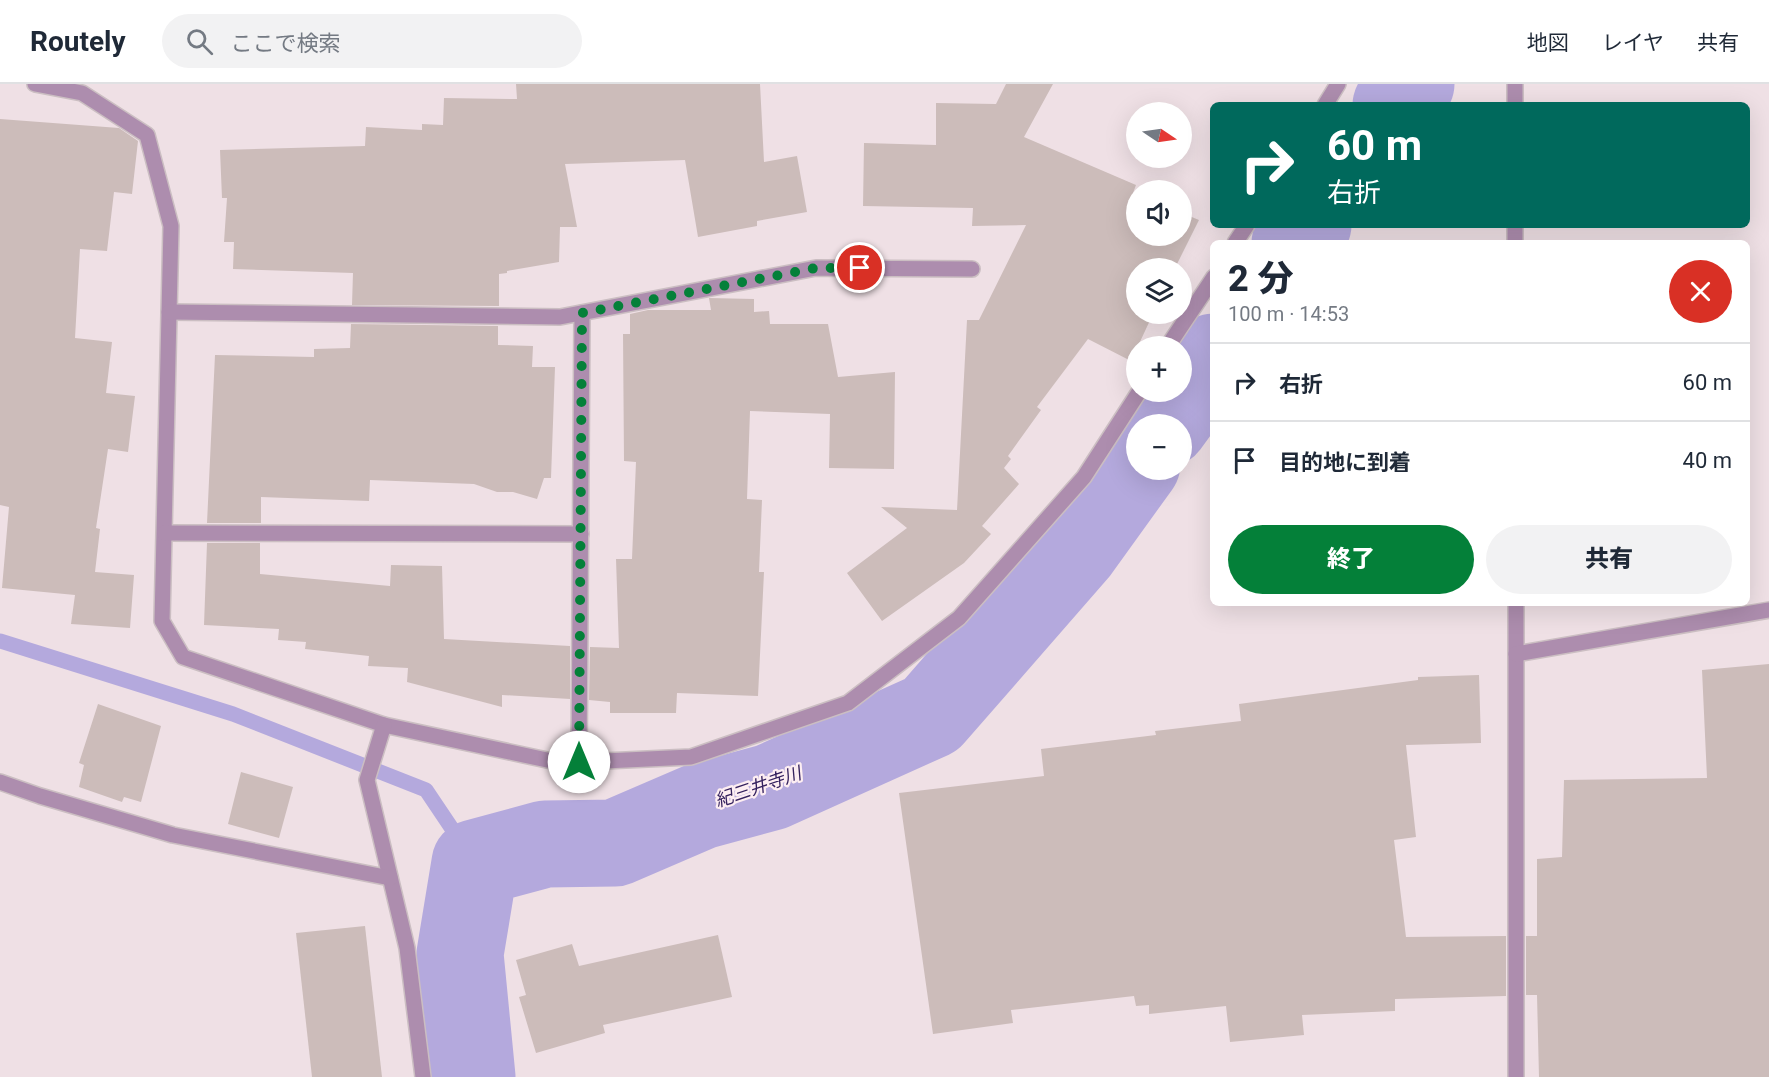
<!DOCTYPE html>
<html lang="ja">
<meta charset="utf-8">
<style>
body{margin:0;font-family:Roboto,"Noto Sans JP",sans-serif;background:#f2f2f3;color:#1f2937;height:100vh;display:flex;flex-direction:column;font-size:22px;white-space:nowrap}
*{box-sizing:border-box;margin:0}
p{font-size:20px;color:#747a83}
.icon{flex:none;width:33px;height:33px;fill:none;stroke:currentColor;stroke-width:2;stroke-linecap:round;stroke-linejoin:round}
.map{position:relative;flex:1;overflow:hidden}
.drawer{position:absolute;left:1210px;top:156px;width:540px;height:366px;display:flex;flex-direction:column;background:#fff;border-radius:9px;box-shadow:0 6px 24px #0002}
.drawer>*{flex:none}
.banner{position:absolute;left:1210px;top:18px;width:540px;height:126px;border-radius:9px;box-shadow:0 6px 24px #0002;background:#00695c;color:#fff;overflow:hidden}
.needle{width:39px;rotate:103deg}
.buttons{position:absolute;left:1126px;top:18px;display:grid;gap:12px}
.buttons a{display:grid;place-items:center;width:66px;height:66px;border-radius:50%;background:#fff;box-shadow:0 6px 24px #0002;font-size:30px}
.pin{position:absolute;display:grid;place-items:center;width:51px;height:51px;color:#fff;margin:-26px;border:3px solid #fff;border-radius:50%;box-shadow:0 2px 6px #0007}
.me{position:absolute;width:66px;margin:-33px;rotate:0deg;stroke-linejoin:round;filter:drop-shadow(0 0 4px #0008)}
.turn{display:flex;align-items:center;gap:21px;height:126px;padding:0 18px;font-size:27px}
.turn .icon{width:78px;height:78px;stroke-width:2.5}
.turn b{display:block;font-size:42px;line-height:51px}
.round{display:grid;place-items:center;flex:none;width:63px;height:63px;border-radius:32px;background:#f2f2f3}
.summary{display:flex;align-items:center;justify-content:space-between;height:102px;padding:0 18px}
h1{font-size:36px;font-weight:800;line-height:45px}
.action{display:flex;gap:12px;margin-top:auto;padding:12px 18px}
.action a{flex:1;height:69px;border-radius:36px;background:#048039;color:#fff;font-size:24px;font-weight:800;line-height:69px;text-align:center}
.action a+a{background:#f2f2f3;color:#1f2937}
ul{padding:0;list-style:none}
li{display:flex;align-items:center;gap:18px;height:78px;padding:0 18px;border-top:2px solid #e0e1e3}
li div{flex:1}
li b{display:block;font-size:22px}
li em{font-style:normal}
header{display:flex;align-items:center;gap:36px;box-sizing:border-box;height:84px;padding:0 30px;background:#fff;border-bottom:2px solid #e0e1e3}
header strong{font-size:28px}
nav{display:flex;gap:33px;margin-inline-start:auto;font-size:21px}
.search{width:420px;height:54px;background:#f2f2f3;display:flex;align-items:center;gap:15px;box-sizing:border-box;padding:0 21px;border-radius:33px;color:#747a83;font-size:22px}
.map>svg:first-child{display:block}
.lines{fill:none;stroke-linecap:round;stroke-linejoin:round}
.stream{stroke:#b4a9dd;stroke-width:15}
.river{stroke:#b4a9dd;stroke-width:87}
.building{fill:#ccbcba}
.minor-casing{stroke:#cbbec2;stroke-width:18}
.minor{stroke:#ad8dae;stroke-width:15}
.route{stroke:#048039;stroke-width:10;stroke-dasharray:0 18}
.labels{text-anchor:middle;stroke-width:4.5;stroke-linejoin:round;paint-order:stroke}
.water-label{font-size:18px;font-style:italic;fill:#34215e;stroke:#fdeef2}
</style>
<header>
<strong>Routely</strong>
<div class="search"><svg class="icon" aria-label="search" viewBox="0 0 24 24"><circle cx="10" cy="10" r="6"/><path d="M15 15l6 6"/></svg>ここで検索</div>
<nav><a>地図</a><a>レイヤ</a><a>共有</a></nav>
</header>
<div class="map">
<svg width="1769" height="993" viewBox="0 0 1769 993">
<rect width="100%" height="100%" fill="#efe0e5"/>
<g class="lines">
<path class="stream" d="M0 557 233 630 426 706 475 779"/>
<g class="river">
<path d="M1396 21 1411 0"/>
<path d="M1295 159 1308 141"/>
<path d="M1165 340 1214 273"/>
<path d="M472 993 460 870 475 779 545 760 615 759 701 722 771 703 931 631 1075 466 1137 380"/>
</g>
</g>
<g class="building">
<path d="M516 0H760L764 78 797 72 807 128 757 137V142L698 153 685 76 565 80 577 143H560L559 178 507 187V189L499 190V222L352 221 353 189 233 185 234 158H224L227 114H222L220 66 365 62 366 43 422 46V40L443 41 444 14 517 15Z"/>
<path d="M1006 0H1053L1024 53 1136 101 1133 109 1137 110V152H1182V129L1199 136 1175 184H1137V230H1152V232L1131 277 1088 255 1037 323 1041 326 1008 372 1011 375 1004 384 1019 400 982 442 991 450 964 479 882 537 847 489 907 444 881 423 957 426 967 236H979L1026 141 972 142 973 124 863 122 864 59 936 61V19L996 20Z"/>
<path d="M0 35 119 44 138 57 132 110 114 108 107 167 80 165 75 254 112 258 106 309 135 312 128 368 108 365 96 444 100 445 95 488 134 491 130 544 71 540 75 511 2 504 9 423 0 421Z"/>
<path d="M709 214 754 215V228L769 227 770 240H828L838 293 895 288 894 385 829 384 830 330 750 327 747 415 762 416 759 488H764L758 612 677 609 676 629H610V618L589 616 590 563 619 564 616 475H632L636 378 624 377 623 250H630V230L648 226H711Z"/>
<path d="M351 240 498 242V261L533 262 532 283H555L551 394H544L537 415 513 408H497L474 400 370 396 369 417 261 413V439H207L215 271 314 273V265L350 264Z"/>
<path d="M207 459H260V490L390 502 391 481 442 482 444 555 570 562V615L502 611V623L407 598 408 584 368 582 369 572 305 565 306 558 278 556 279 545 204 541Z"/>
<path d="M1769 580V993H1539L1537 911H1526V852H1537V775L1562 773 1564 696 1707 694 1702 586Z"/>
<path d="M1479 591 1481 659 1406 661 1416 753 1394 756 1406 853 1506 852V912L1395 915V927L1302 931 1304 951 1230 958 1226 922 1149 930V921L1136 922 1134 912 1011 926 1013 939 933 950 899 709 1044 692 1041 665 1156 651 1155 647 1241 637 1239 620 1418 596V593Z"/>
<path d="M98 620 161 642 141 718 124 713 122 718 79 703 84 681 79 679Z"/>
<path d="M241 688 293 703 279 754 228 740Z"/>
<path d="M365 842 382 993H312L296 849Z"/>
<path d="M718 851 732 913 603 941 605 949 536 969 519 913 526 911 516 876 572 860 579 882Z"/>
</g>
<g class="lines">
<g class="minor-casing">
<g id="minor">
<path d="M35 0 82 9 147 51 171 142 162 537 183 573 384 641 561 679 691 673 848 619 959 534 1084 393 1139 308"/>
<path d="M1515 0V21"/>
<path d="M1325 21 1338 0"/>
<path d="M1515 141V159"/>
<path d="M1235 159 1247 141"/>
<path d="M169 228 560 233 816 184 972 185"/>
<path d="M1168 262 1214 193"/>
<path d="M165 449 581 450"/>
<path d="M1516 519V993"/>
<path d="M1516 570 1769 526"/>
<path d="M384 641 367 696 407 864 423 993"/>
<path d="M579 678 582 229"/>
<path d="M0 698 40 712 173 751 390 794"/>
</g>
</g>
<use href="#minor" class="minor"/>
</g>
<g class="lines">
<path class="route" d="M579 678 582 229 816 184H860"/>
</g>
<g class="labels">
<g class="water-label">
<text transform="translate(758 703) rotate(-19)" y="6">紀三井寺川</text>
</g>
</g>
</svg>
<div class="buttons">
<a><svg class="needle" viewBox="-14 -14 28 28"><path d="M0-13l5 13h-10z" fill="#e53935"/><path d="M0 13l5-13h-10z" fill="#747a83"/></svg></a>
<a><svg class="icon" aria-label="sound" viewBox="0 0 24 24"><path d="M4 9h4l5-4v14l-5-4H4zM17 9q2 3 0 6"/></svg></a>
<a><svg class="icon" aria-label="layers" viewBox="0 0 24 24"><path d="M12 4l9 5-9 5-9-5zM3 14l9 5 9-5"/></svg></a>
<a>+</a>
<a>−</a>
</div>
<div class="pin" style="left:860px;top:184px;background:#d93025"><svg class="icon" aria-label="arrive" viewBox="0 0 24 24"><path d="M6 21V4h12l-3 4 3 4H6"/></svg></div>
<svg class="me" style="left:579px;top:678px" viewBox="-20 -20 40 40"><circle r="19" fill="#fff"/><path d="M0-13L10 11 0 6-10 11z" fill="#048039"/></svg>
<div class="banner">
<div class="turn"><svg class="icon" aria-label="right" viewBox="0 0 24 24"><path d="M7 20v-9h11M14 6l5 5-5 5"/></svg><div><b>60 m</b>右折</div></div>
</div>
<section class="drawer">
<div class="summary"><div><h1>2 分</h1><p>100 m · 14:53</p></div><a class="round" style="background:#d93025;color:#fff"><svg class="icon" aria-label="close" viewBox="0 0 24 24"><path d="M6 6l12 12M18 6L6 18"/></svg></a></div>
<ul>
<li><svg class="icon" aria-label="right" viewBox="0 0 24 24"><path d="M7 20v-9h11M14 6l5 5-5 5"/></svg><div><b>右折</b></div><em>60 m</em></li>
<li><svg class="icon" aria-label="arrive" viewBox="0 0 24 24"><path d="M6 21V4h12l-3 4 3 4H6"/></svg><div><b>目的地に到着</b></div><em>40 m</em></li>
</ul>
<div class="action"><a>終了</a><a>共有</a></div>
</section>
</div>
